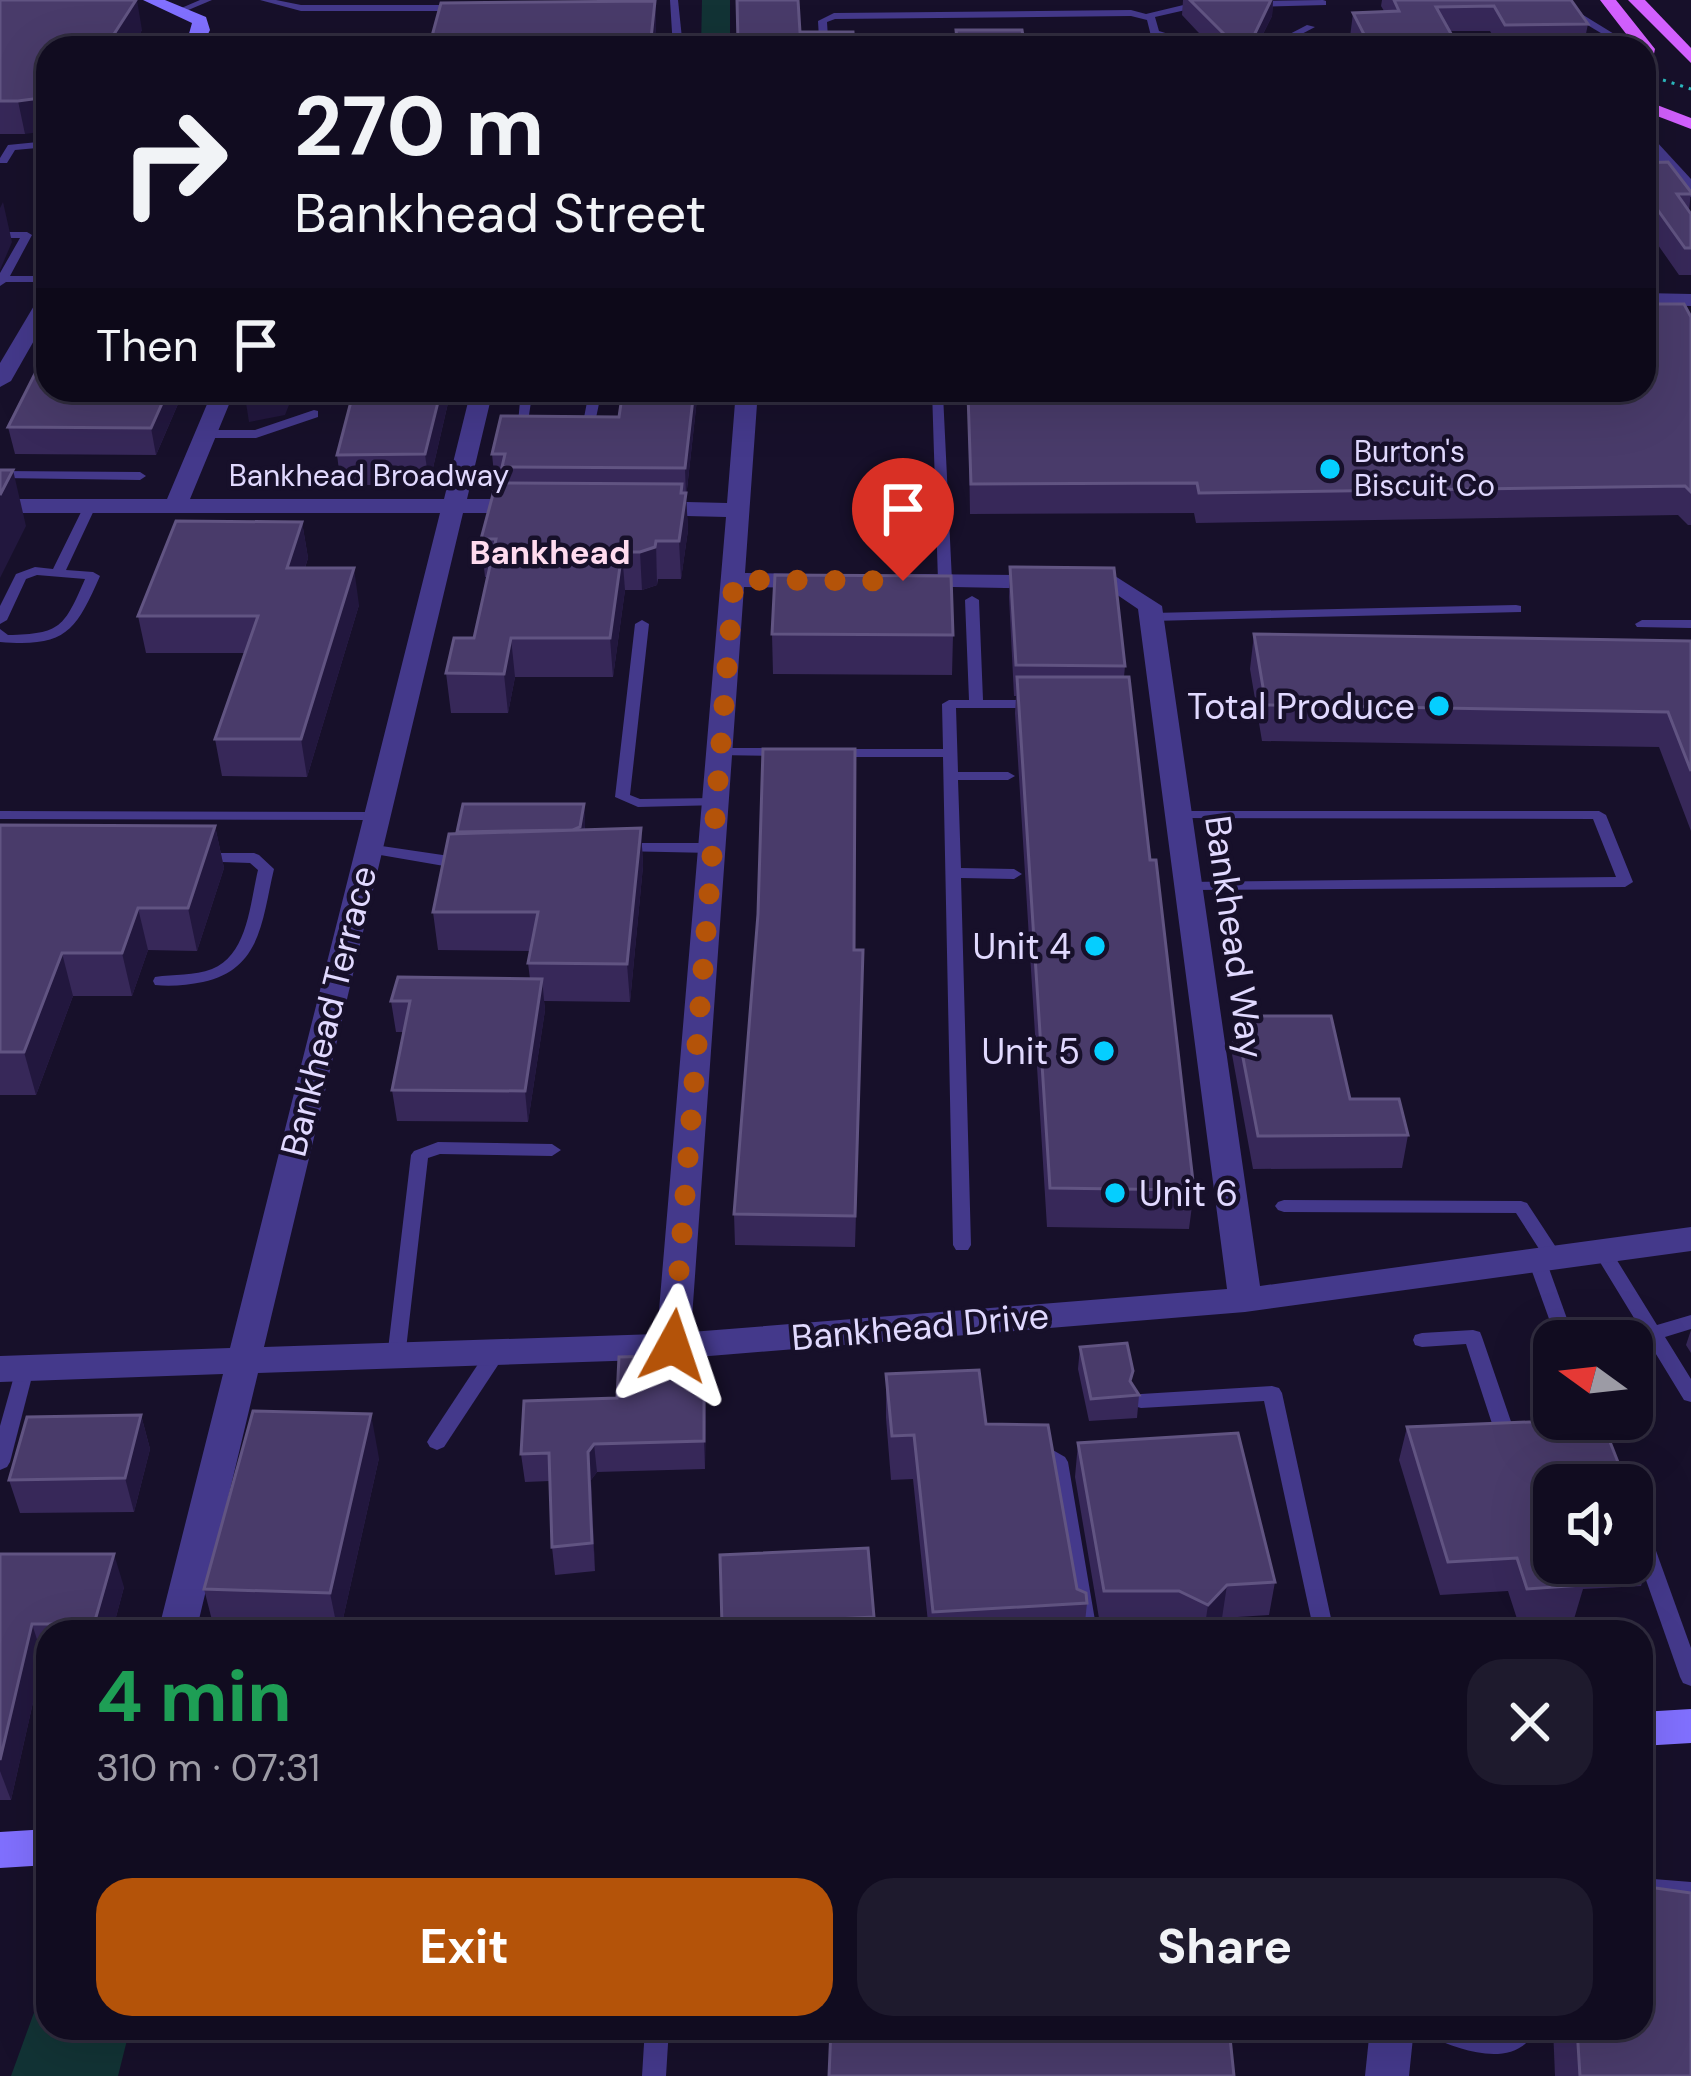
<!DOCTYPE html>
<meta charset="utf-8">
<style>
body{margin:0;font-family:"DM Sans",sans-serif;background:#1e1a2d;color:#f1f3f6;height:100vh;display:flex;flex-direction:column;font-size:45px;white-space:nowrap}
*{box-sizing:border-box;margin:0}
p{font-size:39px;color:#9c9ba5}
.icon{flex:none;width:66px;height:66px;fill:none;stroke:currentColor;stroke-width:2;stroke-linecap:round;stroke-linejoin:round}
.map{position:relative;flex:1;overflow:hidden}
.drawer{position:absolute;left:36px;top:1620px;width:1617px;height:420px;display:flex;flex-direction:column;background:#110c20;border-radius:36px;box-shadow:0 12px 48px #0002,0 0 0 3px #302c3e}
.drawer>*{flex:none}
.guide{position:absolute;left:36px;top:36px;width:1620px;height:366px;border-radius:36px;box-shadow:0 12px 48px #0002,0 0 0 3px #302c3e;background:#110c20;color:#f1f3f6;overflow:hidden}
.needle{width:78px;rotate:285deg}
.tools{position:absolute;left:1533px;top:1320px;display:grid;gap:24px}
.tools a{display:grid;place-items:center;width:120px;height:120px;border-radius:24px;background:#110c20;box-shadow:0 12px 48px #0002,0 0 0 3px #302c3e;font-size:60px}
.pin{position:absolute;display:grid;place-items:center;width:102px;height:102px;color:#fff;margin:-123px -51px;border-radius:50% 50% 50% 0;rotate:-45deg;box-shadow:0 0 12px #0007}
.pin .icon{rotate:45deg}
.me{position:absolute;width:132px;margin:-66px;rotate:5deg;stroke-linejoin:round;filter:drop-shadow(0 0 9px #0008)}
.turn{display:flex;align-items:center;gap:42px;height:252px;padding:0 60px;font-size:54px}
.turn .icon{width:156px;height:156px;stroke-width:2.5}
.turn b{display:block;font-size:84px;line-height:102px}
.then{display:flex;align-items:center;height:114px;padding:0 60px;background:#0003;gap:24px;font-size:45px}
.round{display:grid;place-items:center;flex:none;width:126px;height:126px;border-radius:36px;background:#1e1a2d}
.head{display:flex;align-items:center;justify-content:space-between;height:204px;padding:0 60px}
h1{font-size:72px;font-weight:700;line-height:90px;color:#1e9e55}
.action{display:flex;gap:24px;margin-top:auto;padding:24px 60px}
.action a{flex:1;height:138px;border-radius:36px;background:#b45309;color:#fff;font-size:48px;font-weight:700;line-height:138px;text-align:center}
.action a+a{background:#1e1a2d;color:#f1f3f6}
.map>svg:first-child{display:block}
.green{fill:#123335}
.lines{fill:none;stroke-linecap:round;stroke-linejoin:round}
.path{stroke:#2cbbc0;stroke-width:3;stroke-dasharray:3 6;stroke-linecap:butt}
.lane{fill:#44398b;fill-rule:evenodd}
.street{fill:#44398b;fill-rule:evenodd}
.secondary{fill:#8170ff;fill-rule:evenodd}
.primary{fill:#d360ff;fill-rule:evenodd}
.wall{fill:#372859}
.shaded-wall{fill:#22173e}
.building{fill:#493b6a;stroke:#615482;stroke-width:3}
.route{stroke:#b45309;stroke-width:21;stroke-dasharray:0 37.8}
.poi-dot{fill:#05ceff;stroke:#17102a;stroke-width:4.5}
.labels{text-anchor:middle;stroke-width:9;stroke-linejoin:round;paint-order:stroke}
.far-poi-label{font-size:30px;fill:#e1d9ff;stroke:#17102a;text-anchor:start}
.far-street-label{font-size:30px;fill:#e1d9ff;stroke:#17102a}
.far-neighbourhood-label{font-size:33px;font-weight:bold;fill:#ffdbef;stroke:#17102a}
.poi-label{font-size:36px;fill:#e1d9ff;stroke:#17102a;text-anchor:end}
.street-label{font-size:36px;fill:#e1d9ff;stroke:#17102a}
</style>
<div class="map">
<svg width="1691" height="2076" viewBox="0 0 1691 2076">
<rect width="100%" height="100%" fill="#17102a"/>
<g class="green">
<path d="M702 0H730V48H701Z"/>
<path d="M48 1974V2028H130L118 2076H11Z"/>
</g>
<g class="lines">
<path class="path" d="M1663 80 1691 89"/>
<g class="lane">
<path d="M200 0H212L186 11 179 9Z"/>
<path d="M260 0H276L301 5H460L464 8 460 11H301Z"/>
<path d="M670 0H678L683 48H673Z"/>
<path d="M1323 0 1326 1V5L1255 7 1251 4 1255 1Z"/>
<path d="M1200 1 1203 2V6L1155 17 1159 31 1213 48H1198L1160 37 1143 46 833 47 819 39 818 21 834 13 1131 10 1146 14ZM1131 16 1147 20 1151 36 1141 40 1014 41 1010 45 835 41 828 38 827 22 835 19Z"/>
<path d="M1569 10H1575L1637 48H1626L1569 14Z"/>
<path d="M1307 25 1315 27 1275 48H1263Z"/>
<path d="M238 34H407L432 48H420L405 40H241L237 48H227Z"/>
<path d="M48 141V147L15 150 7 163H0V158L8 145Z"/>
<path d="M0 232H27L32 235 10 276H48V282H6L0 286V273L20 238H0Z"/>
<path d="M521 390H533L532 395 598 397 600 399 593 432 587 436 575 431 582 428 587 402H531L527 428 532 431 526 435 517 434Z"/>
<path d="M932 390H1143L1137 394H943L952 581 945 585 938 581Z"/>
<path d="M314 410 318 411V417L256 438H206L200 434 206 430H255Z"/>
<path d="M0 471 140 472 146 476 140 480 2 478Z"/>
<path d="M90 502 96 506 66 570 93 572 100 576C75 633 65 647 0 642V629L8 635C61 634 64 627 85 579L37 575 26 579 7 620 0 624V606L16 574 35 567 53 569 84 506Z"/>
<path d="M972 596 979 600 983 700H1036L1043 704 1036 708H956L958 772H1008L1015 776 1008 780H958L961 868 1014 869 1022 874 1014 879 961 878 971 1245 968 1250H956L953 1245 943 757H835L828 753 835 749H943L942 704 949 700H969L965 600Z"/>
<path d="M1516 605 1521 606V612L1152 621 1145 617 1152 613Z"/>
<path d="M642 620 649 624 630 795 640 799 716 798 721 799 723 802 721 805 638 807 615 797 635 624Z"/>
<path d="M1642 620H1691V628L1637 627 1635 624Z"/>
<path d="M720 748H785L792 752 785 756 715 755 713 752 715 749Z"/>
<path d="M0 811 375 812 382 816 375 820 0 819Z"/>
<path d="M1179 811H1599L1606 815 1633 882 1625 887 1189 890 1181 885 1184 882 1616 877 1593 819 1174 818 1172 815Z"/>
<path d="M623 843H712L720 848 712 853 618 851 615 848Z"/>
<path d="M368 844 463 858 471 863 463 868 450 867 363 852 360 849Z"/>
<path d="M199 853H254L259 855 274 869C262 919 262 969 203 982 187 985 171 987 155 985L153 981 155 977C174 974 194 976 212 969 248 955 250 903 258 870L250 863 194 861 191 858 194 855Z"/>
<path d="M438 1142 552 1144 561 1150 552 1156 440 1154 428 1158 405 1358 403 1363 396 1365 389 1363 387 1358 411 1155 414 1151Z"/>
<path d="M1284 1200 1521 1201 1527 1203 1565 1261 1562 1266H1550L1516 1213 1284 1212 1278 1210 1275 1206 1278 1202Z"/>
<path d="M1604 1247 1610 1249 1657 1325 1691 1315V1329L1665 1337 1691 1379V1402L1684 1400 1595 1254 1598 1249Z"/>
<path d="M1538 1256 1544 1258 1547 1263 1575 1341H1557L1529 1263 1532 1258Z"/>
<path d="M1473 1330 1480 1332 1482 1337 1518 1442 1515 1447 1508 1450 1501 1447 1498 1442 1466 1344 1422 1347 1415 1345 1413 1340 1415 1335 1422 1333Z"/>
<path d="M495 1347 502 1349 504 1354 502 1359 444 1447 437 1450 430 1447 427 1442 430 1437 488 1349Z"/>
<path d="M25 1362 32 1364 34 1369 10 1462 7 1467 0 1470V1426L16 1369 18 1364Z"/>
<path d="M1272 1386 1279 1388 1282 1393 1334 1632H1314L1264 1401 1141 1408 1134 1406 1131 1401 1134 1396 1141 1394Z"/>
<path d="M1037 1441 1065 1457 1068 1462 1097 1632H1077L1049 1466 1030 1454 1027 1449 1030 1444Z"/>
<path d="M1632 1504 1639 1506 1642 1512 1691 1648V1686L1683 1683 1680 1677 1632 1540Z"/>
<path d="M1641 1878 1691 1882V1902L1641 1898Z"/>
<path d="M645 2028H669L666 2076H642Z"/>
<path d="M1423 2028 1503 2031 1507 2028H1538C1514 2072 1463 2050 1427 2036Z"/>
</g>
<g class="street">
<path d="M1644 128 1691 179V197L1684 195 1644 145Z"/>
<path d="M48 293V316L11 381 0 387V363L38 299Z"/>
<path d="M1644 293 1691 294V306L1644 305Z"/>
<path d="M213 390H235L190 499H444L471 390H493L467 499H527L538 506 527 513H463L264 1347 657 1334 726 517 647 515 636 508 647 501 727 503 736 390H758L745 573 814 574 826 581 814 588 744 587 691 1332 1227 1289 1138 609 1110 590 902 586 898 581 910 574 1115 576 1162 606 1260 1286 1691 1227V1251L1245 1312 673 1359 258 1373 196 1632H158L223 1374 0 1382V1356L230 1348 440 513H0V499H167Z"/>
<path d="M1370 2028H1414L1409 2076H1365Z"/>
</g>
<g class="secondary">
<path d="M143 0H165L206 17 210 30 201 48H185L192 23Z"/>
<path d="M1691 1709V1743L1641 1746V1712Z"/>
<path d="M48 1829V1865L0 1868V1832Z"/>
</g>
<g class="primary">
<path d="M1600 0H1616L1655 49 1650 73 1644 74V48H1637Z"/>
<path d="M1628 0H1645L1691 48V63Z"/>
<path d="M1644 100 1691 118V129L1644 111Z"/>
</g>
</g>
<g class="wall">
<path d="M0 0 142 30 131 48H48L25 134H0Z"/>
<path d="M737 0 800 32 854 48H738Z"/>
<path d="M1183 0H1273L1272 16 1256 48H1213L1182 15Z"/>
<path d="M1382 0H1571L1588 24 1583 48H1500L1490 31H1450L1459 48H1355L1350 37 1353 13 1384 11 1381 6Z"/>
<path d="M655 1 656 26 654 48H429Z"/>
<path d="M1644 163 1691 192 1689 211 1691 214V275H1679L1644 225Z"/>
<path d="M1691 317V525H1688L1678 515 1196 523 1194 513 970 514 968 394 1134 396V390H1644Z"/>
<path d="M48 390H184L156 455 15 454 8 427Z"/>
<path d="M451 390 429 485H341L337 455Z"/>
<path d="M698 390 686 498 688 530 681 579H658L657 585 642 590H625L613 677H515L508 713H451L446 673 474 638 488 577H485L481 539 495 484 492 454 619 417Z"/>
<path d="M302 522 308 558 305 568 359 605 307 777 222 776 215 739 245 653H146L138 616Z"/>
<path d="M1010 567 1125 666 1124 677 1194 1190 1189 1229 1047 1227 1015 713 1016 696H1014L1009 597Z"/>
<path d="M772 634 953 635 952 675 773 674Z"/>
<path d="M1254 634 1691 641V831L1659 747 1262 741 1250 669Z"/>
<path d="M584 804 585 830 641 828 643 866 630 1002 544 1001 545 1010 528 1122 397 1121 392 1090 404 1032H396L391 1001 530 979 528 963 531 951 438 950 433 912 457 832Z"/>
<path d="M0 825 215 826 224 868 197 951 148 950 132 996H73L36 1095H0Z"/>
<path d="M854 950 863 981 855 1247 735 1245 734 1214Z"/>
<path d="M1235 1016 1350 1099 1408 1135 1402 1168 1253 1169 1231 1049Z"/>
<path d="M1691 1330V1353L1686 1345Z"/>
<path d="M1080 1347 1132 1384 1139 1395 1137 1418 1089 1421 1078 1369Z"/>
<path d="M886 1374 986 1424 1077 1589 1087 1603 1084 1632H929L913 1479 891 1480 886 1418Z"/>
<path d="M706 1383 705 1469 597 1472 591 1480 595 1571 555 1575 552 1547 550 1481 525 1482 521 1454 617 1398Z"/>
<path d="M141 1415 150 1449 134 1512 20 1513 9 1480Z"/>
<path d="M1407 1427 1554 1563H1632V1499L1652 1552 1641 1586 1583 1589 1574 1619 1518 1622 1508 1591 1440 1595 1399 1460Z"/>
<path d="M1078 1443 1275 1582 1269 1615 1222 1618 1209 1632H1190L1174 1624H1100L1075 1477Z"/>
<path d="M379 1458 340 1632H215L204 1589Z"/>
<path d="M0 1554 124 1587 112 1632H48V1658H43L11 1800H0Z"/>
<path d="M720 1555 874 1617 873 1632H722Z"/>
<path d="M1553 2028H1641L1691 2076H1555Z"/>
</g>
<g class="shaded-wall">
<path d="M137 0 142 30 131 48H105Z"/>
<path d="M1271 0H1273L1272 16 1256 48H1248Z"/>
<path d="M655 1 656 26 654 48H650Z"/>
<path d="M48 97V131L25 134 18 101Z"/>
<path d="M3 202 12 242 0 270V208Z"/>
<path d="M168 390H184L156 455 151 428Z"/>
<path d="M285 390H295L285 415 249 422 246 403Z"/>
<path d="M441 390H451L429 485 425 454Z"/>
<path d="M694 390H698L686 498 685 468Z"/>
<path d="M13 470 26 526 0 578V495Z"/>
<path d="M682 484 684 511 686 493 688 530 681 579 679 541Z"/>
<path d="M302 522 308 558 293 604 287 568Z"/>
<path d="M656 541 657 585 642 590 640 552Z"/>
<path d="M622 552 625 590 613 677 610 638Z"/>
<path d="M354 568 359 605 307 777 301 739Z"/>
<path d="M511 638 515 677 508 713 504 674Z"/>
<path d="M584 804 585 825 582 849 571 831Z"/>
<path d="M215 826 224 868 197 951 188 908Z"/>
<path d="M641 828 643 866 630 1002 627 964Z"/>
<path d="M138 908 148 950 132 996 122 953Z"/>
<path d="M62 953 73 996 36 1095 24 1052Z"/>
<path d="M542 979 545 1010 528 1122 525 1091Z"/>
<path d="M704 1355 706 1383 705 1469 704 1441Z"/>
<path d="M371 1414 379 1458 340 1632H338L330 1593Z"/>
<path d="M141 1415 150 1449 134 1512 125 1478Z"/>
<path d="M594 1444 597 1472 591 1480 595 1571 588 1452Z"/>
<path d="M114 1554 124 1587 112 1632H97L94 1624Z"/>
<path d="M1227 1585 1222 1618 1209 1632H1204L1208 1605Z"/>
<path d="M32 1624 43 1658 11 1800 0 1771V1760Z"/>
</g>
<g class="building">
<path d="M0 0H136L105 48H48V97L18 101H0Z"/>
<path d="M737 0H798L800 32H853L854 48H798V41L738 42Z"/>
<path d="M1190 0H1271L1248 48H1238Z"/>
<path d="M1394 0H1571L1588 24 1505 25 1494 6 1436 7 1459 48H1371L1353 13 1399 11Z"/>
<path d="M655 1 650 48H608L609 45 535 46 534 48 429 47 441 3Z"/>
<path d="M956 30H1022L1025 48H958Z"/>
<path d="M1668 162 1691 192V194H1677L1691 214V248H1685L1647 195H1644V163Z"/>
<path d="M1644 304H1684L1691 317V492L1685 486 1199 493 1197 483 971 484 968 394 1139 396 1138 390H1644Z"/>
<path d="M48 348V390H168L151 428 8 427Z"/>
<path d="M252 390H285L282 396 246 403Z"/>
<path d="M354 390H441L425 454 337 455Z"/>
<path d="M623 390H694L685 468 502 467 505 454H492L501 416 619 417Z"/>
<path d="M0 470H13L0 495Z"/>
<path d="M496 483 682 484 681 493H686L679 541H656L655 547 640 552H622L610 638H511L504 674 446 673 454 638H474L496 539H481Z"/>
<path d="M176 521 302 522 287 568H354L301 739H215L258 616H138Z"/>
<path d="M1010 567 1114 568 1125 666 1016 665Z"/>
<path d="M775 575 951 576 953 635 772 634Z"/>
<path d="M1254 634 1691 641V771L1668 712 1266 705Z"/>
<path d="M1017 677H1129L1150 860H1156L1194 1190 1050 1188Z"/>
<path d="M763 749H855L854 950H863L855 1216 734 1214 758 914Z"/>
<path d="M463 804H584L580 827 573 830 457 832Z"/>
<path d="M0 825 215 826 188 908H138L122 953H62L24 1052H0Z"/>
<path d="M641 828 627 964 528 963 538 912H433L449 834Z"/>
<path d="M398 977 542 979 525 1091 392 1090 410 1001H391Z"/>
<path d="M1235 1016H1331L1350 1099H1399L1408 1135 1258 1136Z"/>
<path d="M1127 1343 1133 1371 1130 1381 1139 1395 1091 1399 1080 1347Z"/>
<path d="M704 1355V1441L594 1444 588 1452 592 1543 552 1547 549 1453 521 1454 524 1401 617 1398 619 1357Z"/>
<path d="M979 1370 986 1424 1048 1425 1077 1589 1086 1593 1087 1603 933 1612 914 1435 892 1436 886 1374Z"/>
<path d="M253 1411 371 1414 330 1593 204 1589Z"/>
<path d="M141 1415 125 1478 9 1480 27 1417Z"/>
<path d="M1601 1419 1627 1485H1554V1563H1576L1584 1585 1527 1589 1517 1558 1448 1562 1407 1427Z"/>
<path d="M1238 1433 1275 1582 1227 1585 1208 1605 1179 1591H1104L1078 1443Z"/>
<path d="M1632 1499 1652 1552 1632 1553Z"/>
<path d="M868 1548 874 1617 817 1620V1630L777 1632 776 1623 722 1625 720 1555Z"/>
<path d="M0 1554H114L94 1624H32L0 1760Z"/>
<path d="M1641 1886 1691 1893V2076H1580L1577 2028H1641Z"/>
<path d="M831 2028H1229L1234 2076H829Z"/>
</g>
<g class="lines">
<path class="route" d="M673 1346 734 580 903 581"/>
</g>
<g class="poi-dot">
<circle cx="1330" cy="469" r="12"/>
<circle cx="1439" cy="706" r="12"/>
<circle cx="1095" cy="946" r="12"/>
<circle cx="1104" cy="1051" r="12"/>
<circle cx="1115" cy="1193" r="12"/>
</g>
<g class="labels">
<g class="far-poi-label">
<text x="1354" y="462">Burton's<tspan x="1354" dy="34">Biscuit Co</tspan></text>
</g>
<g class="far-street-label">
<text x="369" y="486">Bankhead Broadway</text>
</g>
<g class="far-neighbourhood-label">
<text x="550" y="564">Bankhead</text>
</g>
<g class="poi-label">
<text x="1415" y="719">Total Produce</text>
<text x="1071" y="959">Unit 4</text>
<text x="1080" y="1064">Unit 5</text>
<text x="1139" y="1206" text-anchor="start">Unit 6</text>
</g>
<g class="street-label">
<text transform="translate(1235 937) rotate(82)" y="13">Bankhead Way</text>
<text transform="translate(328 1011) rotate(-76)" y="13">Bankhead Terrace</text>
<text transform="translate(920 1326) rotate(-5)" y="13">Bankhead Drive</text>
</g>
</g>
</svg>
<div class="tools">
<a><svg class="needle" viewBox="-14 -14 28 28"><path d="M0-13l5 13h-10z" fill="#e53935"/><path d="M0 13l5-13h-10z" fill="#9c9ba5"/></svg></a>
<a><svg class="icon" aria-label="sound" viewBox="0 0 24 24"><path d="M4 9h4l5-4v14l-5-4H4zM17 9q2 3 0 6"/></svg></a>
</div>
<div class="pin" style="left:903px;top:581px;background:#d93025"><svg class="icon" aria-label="arrive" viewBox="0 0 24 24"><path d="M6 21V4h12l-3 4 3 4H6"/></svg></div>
<svg class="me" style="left:673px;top:1346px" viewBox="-20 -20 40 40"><path d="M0-17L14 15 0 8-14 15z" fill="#b45309" stroke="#fff" stroke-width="4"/></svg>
<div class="guide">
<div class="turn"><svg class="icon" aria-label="right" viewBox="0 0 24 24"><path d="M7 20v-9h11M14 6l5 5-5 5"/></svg><div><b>270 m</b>Bankhead Street</div></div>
<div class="then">Then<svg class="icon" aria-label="arrive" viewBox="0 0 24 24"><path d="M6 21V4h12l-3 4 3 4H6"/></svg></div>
</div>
<section class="drawer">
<div class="head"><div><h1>4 min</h1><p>310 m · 07:31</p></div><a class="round"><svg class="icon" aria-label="close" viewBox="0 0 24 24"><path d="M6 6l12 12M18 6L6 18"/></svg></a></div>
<div class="action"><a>Exit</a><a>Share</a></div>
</section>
</div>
